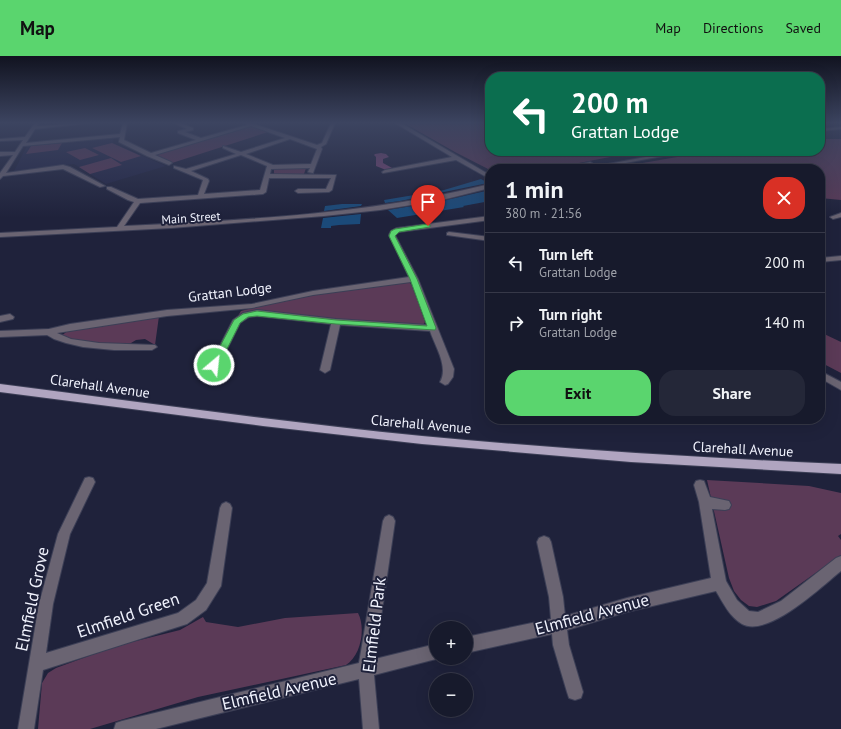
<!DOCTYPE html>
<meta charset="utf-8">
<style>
body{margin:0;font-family:"PT Sans",sans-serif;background:#242738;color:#f1f3f6;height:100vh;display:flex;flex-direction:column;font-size:15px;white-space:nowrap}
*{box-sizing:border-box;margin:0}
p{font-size:13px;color:#9ea1a9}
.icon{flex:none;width:22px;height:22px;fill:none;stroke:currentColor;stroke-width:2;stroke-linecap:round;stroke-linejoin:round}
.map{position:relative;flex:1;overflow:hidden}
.sheet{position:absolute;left:485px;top:108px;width:340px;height:260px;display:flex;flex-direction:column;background:#171a2c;border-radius:16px;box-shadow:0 4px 16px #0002,0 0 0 1px #363848}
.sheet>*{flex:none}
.banner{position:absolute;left:485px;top:16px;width:340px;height:84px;border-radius:16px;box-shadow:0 4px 16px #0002,0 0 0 1px #363848;background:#0b6e4f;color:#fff;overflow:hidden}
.buttons{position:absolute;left:429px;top:565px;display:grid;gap:8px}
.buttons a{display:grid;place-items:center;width:44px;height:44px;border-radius:50%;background:#171a2c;box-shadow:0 4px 16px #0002,0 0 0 1px #363848;font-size:20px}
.pin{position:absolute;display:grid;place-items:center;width:34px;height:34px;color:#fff;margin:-41px -17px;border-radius:50% 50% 50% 0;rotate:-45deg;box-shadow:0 0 4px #0007}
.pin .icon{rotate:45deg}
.me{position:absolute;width:44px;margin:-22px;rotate:28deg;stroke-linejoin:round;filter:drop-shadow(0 0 3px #0008)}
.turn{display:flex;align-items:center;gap:14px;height:84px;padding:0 20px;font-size:18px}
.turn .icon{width:52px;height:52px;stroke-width:2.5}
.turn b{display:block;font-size:28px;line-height:34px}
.round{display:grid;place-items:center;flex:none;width:42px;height:42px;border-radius:16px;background:#242738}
.head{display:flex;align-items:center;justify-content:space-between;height:68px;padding:0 20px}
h1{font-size:24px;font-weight:700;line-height:30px}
.action{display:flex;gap:8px;margin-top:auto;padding:8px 20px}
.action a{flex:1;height:46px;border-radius:16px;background:#5ad56e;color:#111;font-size:16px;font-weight:700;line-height:46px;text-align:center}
.action a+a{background:#242738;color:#f1f3f6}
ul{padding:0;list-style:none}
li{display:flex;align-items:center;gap:12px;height:60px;padding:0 20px;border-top:1px solid #363848}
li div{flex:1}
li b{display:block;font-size:15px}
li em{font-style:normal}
header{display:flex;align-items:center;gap:24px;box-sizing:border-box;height:56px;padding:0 20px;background:#5ad56e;color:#111}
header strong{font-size:19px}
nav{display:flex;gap:22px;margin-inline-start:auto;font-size:14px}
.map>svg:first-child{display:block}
.built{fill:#232646}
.green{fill:#5b3a57}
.forest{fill:#774572}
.building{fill:#1b4a79}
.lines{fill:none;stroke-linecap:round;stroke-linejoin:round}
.minor-casing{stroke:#3c3f56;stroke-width:2}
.major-casing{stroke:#3c3f56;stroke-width:2}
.minor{fill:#6a6472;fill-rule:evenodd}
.major{fill:#b0a5c0;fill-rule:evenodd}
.route{fill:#5ad56e;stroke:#3a8a48}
.labels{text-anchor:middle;stroke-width:4;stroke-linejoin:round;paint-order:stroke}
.far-street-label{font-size:12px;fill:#f0f2fd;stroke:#1f223b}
.street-label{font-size:14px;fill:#f0f2fd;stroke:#1f223b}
.near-street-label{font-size:17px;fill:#f0f2fd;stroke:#1f223b}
</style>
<header>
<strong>Map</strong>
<nav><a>Map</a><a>Directions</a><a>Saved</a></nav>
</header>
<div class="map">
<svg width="841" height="673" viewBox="0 0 841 673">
<rect width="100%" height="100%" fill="#1f223b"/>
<path class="built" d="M114 81 113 87 166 110 106 128 74 108 14 115 27 90Z"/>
<g class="green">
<path d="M404 67H490V95H641L548 113 490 114 455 96Z"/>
<path d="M250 70 268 76 172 107 155 99Z"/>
<path d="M827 83H841V144L820 142V113H608L706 96 705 95H820V84Z"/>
<path d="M62 87 58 94 26 98 31 90Z"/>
<path d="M112 87 141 100 121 106 92 92Z"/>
<path d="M85 92 99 99 80 104 66 96Z"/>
<path d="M111 102 122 109 90 118 79 111Z"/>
<path d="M274 112H306L304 118H274Z"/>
<path d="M406 227H410L412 229 425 266 423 269 417 270 342 264 267 255 253 256 236 263 241 255 252 252 315 239Z"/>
<path d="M159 260 155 289 145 283 136 284 126 290 74 284 61 280 69 274Z"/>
<path d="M820 276 841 286V317L820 306Z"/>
<path d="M707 424 809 430 841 437V478L838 480 841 484V499L776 545 757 551 749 550 741 544 734 535 729 522Z"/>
<path d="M358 557C366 572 361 600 346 609L198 641 90 673H38L42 627 48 617 56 612 116 590 180 574 203 561 206 566 238 571 285 562Z"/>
</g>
<path class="forest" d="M381 97 386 98 389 101 383 103V107L394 113 386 114 376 110V101L374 99 375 98Z"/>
<g class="building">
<path d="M481 123 488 127 400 145 385 147 384 144 444 134Z"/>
<path d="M490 134V145L463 150 464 151 397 162 388 154 442 145Z"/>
<path d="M342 148H362L361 150 324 155 325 150Z"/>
<path d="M361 158 360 168 339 169 331 170V172H321L323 162Z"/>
</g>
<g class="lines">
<g class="minor-casing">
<g id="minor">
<path d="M35 67H39L37 70 90 67 35 73 26 87 120 78 123 67H127L124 84 151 97 196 84 178 77V75L187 73 174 67H181L193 72V74L185 76 201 82 247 69 244 67H251L317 89 322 87 331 67H335L326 88 321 91 322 93 313 117 308 116 310 112 271 113 270 118 336 119 332 134 329 136 298 137 295 135 298 133H326L331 122H269L266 136 263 138 140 147 124 170C246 164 371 158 490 128V132L442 144 380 154 324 160 171 172 0 181V177L117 171 134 146 128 144 107 133V131H111L138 143 198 139 203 124 174 112V110L186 113 236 98 223 92V90L241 96 285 82 251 70 155 99 171 106 172 107 169 109 147 100 119 86 120 81 23 90 6 117 63 109 70 111 105 130 100 131 63 113 3 120 0 123V117L13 99 0 100V96H15L23 84 0 85V83L25 81ZM290 83 317 93 311 108 273 109 246 98ZM241 99 267 110 260 134 204 138 209 125 208 123 191 115Z"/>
<path d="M395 67H401L490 119V123L456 104 383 117 382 116 385 114 452 101Z"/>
<path d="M841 71V73L820 75V73Z"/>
<path d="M678 95H690L593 113H581Z"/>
<path d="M590 106 592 107V109L572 113H561Z"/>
<path d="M841 157V161L833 163 830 161Z"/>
<path d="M490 160V164L399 176 395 179 418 223 454 313 453 321 448 328 445 329 440 326C449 311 435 290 430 275L340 269 330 314 325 317 320 314 331 268 257 260 249 261 240 267 218 311 215 312 210 309 233 264 243 257 257 254 336 263 428 269 411 226 313 239 252 252 167 260 57 277 71 283 99 287 155 289 157 291 152 294H114L83 291 66 287 54 283 47 279 0 281V275L49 273 70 268 167 254 252 248 313 235 409 221 389 179 391 175 397 172Z"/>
<path d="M449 176 490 181V185L447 179V177Z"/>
<path d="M841 200V204L820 206V202Z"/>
<path d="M10 258 14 261 13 263 0 266V260Z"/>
<path d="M820 315 841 326V334L820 322Z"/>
<path d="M89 421 93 422 95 426 70 478 53 548 46 597 178 557 196 544 207 527 220 452 222 448 226 446 230 448 232 452 221 530 206 554 187 568 43 614 34 673H18L39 548 58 478 85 422Z"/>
<path d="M700 424 704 425 710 441 729 445 731 449 729 453 725 454 712 453 726 525 737 544 749 555 758 556 781 545 836 502 841 500V515C821 531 768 582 742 568 730 561 723 547 716 535L627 556 567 574 569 589 583 636 581 642 575 644 569 642 567 636 553 589 552 578 466 597V581L551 563 549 541 537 486 539 482 544 480 549 482 551 486 563 541 565 560 627 542 711 522 699 446 694 429 696 425Z"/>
<path d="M389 459 393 461 395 465 375 603 436 588V602H440L374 619 379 673H363L359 623 156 673H114L116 667 122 665 359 607 383 465 385 461Z"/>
</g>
</g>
<g class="major-casing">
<path id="major" d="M0 328C140 346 281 366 422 380 561 393 701 402 841 408V418L631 406 422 388 263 370 0 336Z"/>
</g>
<use href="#minor" class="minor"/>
<use href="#major" class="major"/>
</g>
<linearGradient id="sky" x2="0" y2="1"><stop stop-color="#111320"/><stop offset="0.41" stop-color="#3c4460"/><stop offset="1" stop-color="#3c4460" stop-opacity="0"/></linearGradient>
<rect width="841" height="162" fill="url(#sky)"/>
<path class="route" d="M428 168 430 169V171L399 176 395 180 417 223 436 272 435 274 336 268 257 260 248 261 240 267 218 311H211L210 309 234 264 243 258 257 255 336 264 427 270 410 223 389 180 391 175 395 173Z"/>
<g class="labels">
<g class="far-street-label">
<text transform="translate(191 162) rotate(-4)" y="4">Main Street</text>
</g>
<g class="street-label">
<text transform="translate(230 236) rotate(-7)" y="5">Grattan Lodge</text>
<text transform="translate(100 330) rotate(8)" y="5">Clarehall Avenue</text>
<text transform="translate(421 368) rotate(5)" y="5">Clarehall Avenue</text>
<text transform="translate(743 393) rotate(3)" y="5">Clarehall Avenue</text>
</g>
<g class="near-street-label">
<text transform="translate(32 543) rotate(-78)" y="6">Elmfield Grove</text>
<text transform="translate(592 558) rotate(-15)" y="6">Elmfield Avenue</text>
<text transform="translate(128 559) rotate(-19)" y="6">Elmfield Green</text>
<text transform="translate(374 569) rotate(-83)" y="6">Elmfield Park</text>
<text transform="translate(279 635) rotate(-13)" y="6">Elmfield Avenue</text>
</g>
</g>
</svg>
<div class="buttons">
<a>+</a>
<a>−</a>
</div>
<div class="pin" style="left:428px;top:170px;background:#d93025"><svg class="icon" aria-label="arrive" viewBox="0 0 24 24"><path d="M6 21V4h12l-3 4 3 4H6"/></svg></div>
<svg class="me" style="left:214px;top:309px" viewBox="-20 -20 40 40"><circle r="17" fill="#5ad56e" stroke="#fff" stroke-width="3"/><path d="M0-11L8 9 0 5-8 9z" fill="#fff"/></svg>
<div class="banner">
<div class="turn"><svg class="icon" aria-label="left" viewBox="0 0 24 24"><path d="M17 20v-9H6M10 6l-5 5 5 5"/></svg><div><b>200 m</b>Grattan Lodge</div></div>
</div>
<section class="sheet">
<div class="head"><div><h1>1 min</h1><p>380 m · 21:56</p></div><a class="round" style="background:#d93025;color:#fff"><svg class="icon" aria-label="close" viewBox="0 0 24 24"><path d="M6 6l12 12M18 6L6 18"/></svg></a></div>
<ul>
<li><svg class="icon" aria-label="left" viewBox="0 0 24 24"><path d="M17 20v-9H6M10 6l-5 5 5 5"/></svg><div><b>Turn left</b><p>Grattan Lodge</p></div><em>200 m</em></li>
<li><svg class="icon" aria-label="right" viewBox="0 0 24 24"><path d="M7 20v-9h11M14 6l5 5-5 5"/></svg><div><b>Turn right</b><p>Grattan Lodge</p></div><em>140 m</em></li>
</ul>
<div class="action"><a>Exit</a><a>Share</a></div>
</section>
</div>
